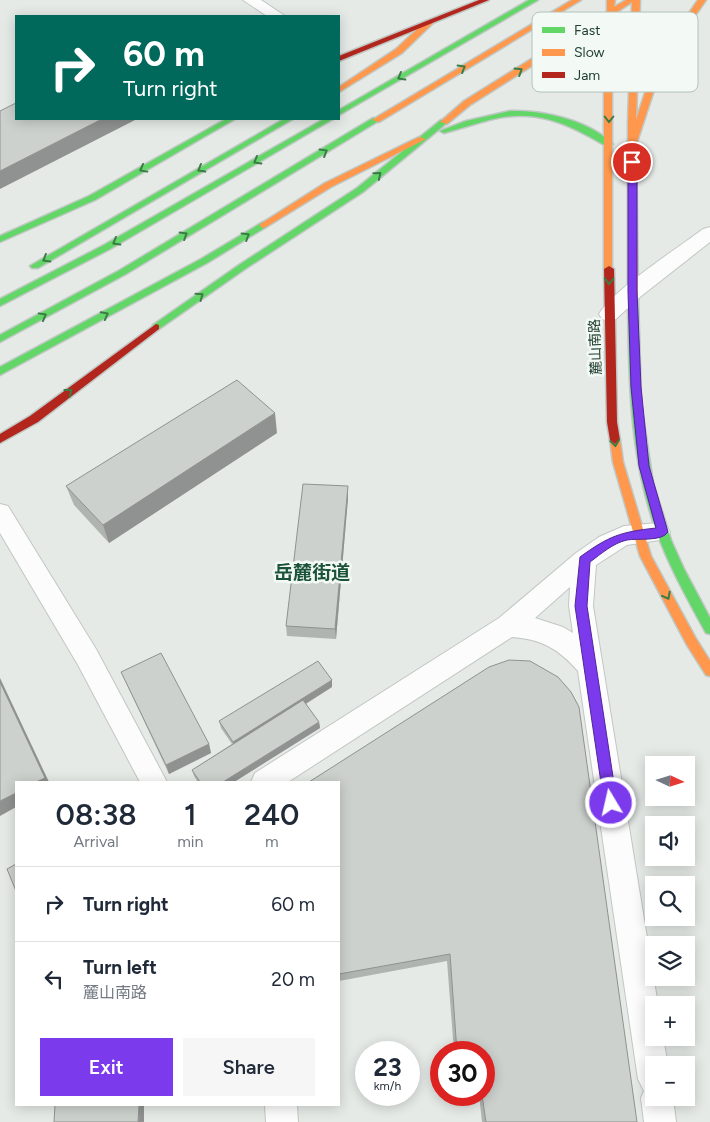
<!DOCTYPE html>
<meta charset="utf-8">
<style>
body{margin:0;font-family:Figtree,"Noto Sans SC",sans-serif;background:#f6f6f7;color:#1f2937;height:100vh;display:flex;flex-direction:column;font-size:19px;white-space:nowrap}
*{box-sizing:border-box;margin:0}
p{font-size:16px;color:#747a83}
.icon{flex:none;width:28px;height:28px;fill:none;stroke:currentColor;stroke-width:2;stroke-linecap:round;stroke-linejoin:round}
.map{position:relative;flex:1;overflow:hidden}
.sheet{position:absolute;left:15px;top:781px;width:325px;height:325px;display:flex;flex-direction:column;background:#fff;border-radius:0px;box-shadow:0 2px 12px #0003}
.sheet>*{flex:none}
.top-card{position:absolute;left:15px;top:15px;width:325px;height:105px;border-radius:0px;box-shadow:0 2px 12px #0003;background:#00695c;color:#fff;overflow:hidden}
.needle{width:32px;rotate:94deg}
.tools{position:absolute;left:645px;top:756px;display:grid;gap:10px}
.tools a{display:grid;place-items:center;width:50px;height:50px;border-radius:0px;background:#fff;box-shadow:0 2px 12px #0003;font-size:25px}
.speed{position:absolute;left:355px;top:1041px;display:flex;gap:10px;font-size:25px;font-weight:700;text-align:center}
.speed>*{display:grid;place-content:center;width:65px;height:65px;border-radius:50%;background:#fff;box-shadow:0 2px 12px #0003;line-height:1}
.speed small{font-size:12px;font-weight:400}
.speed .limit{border:8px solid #d22;background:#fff;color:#111}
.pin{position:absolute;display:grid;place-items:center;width:42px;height:42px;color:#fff;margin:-21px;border:2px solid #fff;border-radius:50%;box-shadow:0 1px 5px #0007}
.me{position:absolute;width:55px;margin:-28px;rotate:351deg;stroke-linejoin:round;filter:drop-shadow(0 0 4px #0008)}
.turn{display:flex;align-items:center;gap:18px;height:105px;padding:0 25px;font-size:22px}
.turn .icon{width:65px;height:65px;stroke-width:2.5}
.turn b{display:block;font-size:35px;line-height:42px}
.eta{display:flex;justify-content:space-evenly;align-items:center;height:85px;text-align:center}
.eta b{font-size:30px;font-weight:600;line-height:35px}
.button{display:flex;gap:10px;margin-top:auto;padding:10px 25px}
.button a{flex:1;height:58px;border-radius:0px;background:#7c3aed;color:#fff;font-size:20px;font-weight:600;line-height:58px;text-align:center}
.button a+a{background:#f6f6f7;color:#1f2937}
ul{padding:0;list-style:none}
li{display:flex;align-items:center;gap:15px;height:75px;padding:0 25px;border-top:1px solid #e0e1e3}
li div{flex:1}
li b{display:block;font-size:19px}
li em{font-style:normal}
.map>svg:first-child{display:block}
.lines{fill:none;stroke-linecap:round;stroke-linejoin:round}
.street-casing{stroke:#c2c7c4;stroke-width:2}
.fast-casing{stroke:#c0c8c4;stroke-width:3}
.slow-casing{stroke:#c0c8c4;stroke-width:3}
.jam-casing{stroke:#c0c8c4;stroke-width:3}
.street{fill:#fbfcfb;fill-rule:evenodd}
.fast{fill:#63d668;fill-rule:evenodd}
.slow{fill:#ff974d;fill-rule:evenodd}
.jam{fill:#b3261e;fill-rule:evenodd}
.wall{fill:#afb4b1}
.shaded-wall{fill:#8f9290}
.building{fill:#ccd1ce;stroke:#8f9290}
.oneway{stroke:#3b7c46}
.route{fill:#7c3aed;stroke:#51269a}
.labels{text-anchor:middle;stroke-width:5;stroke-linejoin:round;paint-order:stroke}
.street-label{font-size:14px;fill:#214030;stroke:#f3f9f5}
.district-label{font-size:19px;font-weight:bold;fill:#1b5339;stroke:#f3f9f5}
.key{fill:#f3f9f5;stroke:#b4c2ba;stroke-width:1}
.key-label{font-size:14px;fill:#214030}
</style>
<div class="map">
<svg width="710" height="1122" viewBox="0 0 710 1122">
<rect width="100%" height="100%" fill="#e5eae7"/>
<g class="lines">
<g class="street-casing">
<g id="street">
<path d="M243 0H261L285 16H267Z"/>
<path d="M710 227V242L640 297 616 319 609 321 602 319 599 314C614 289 678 248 703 229Z"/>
<path d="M0 504 8 506 96 649 167 782H140L78 665 0 533Z"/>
<path d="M658 523 666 525 670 532 666 539 627 545 596 565 593 606 658 1005H654V1038H663L668 1065H654V1098H673L676 1122H644L641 1098 644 1091 638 1079 578 671C559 649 541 639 512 637L288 782H251L255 773 499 618 576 553 599 537 624 526ZM570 587 569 606 573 633 563 627 535 618Z"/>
<path d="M265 1105H297L298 1122H266Z"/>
</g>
</g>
<g class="fast-casing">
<g id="fast">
<path d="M529 0H538L339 115V110Z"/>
<path d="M510 111C543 110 588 120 613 144L606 146C567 123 535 108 489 120 474 124 459 129 444 133L440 131 466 121Z"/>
<path d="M373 118 380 120 126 274 0 342V335L120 270Z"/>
<path d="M226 119H235L95 200 0 242V236L89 196Z"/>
<path d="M284 119H293L38 268H32L30 266Z"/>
<path d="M324 119H333L110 249 0 306V299L104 245Z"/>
<path d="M441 120 448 122 363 192 245 269 159 329H153V325L239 265 357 188Z"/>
<path d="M263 222 266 223V227L207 263 0 375V367L201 259Z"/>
<path d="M633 296 638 299 641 404 653 483 671 540 684 569 710 618V634L706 633C684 593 661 552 649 508 629 440 629 369 628 299Z"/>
</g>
</g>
<g class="slow-casing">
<g id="slow">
<path d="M572 0H581L379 122 372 120Z"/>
<path d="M607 0H615L614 7 626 0H640L636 120 648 84 680 26 698 0H706L688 26 656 84 636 145 638 299 633 302 628 299V123L632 2 614 14 612 55V271H606L604 269V55L606 19 470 105 447 124 440 122 464 101 607 12Z"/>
<path d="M426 21 433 23 402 53 339 92V87L396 49Z"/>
<path d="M419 137 426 139 331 187 266 227 263 228 259 225 325 183Z"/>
<path d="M615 436 620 440 623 462 651 556 695 637 710 661V676L706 675 687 645 640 556 613 462 610 440Z"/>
</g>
</g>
<g class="jam-casing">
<g id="jam">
<path d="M479 0H489L339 61V56Z"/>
<path d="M609 266 614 269 617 422 620 440 615 444 610 440 607 422 604 269Z"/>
<path d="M156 324 159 325V329L38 422 0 443V434L30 416Z"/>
</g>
</g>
<use href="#street" class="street"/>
<use href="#fast" class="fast"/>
<use href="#slow" class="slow"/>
<use href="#jam" class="jam"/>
</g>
<g class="wall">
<path d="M277 433 109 543 74 505 66 486Z"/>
<path d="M348 486V498L336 639 287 636 286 626Z"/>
<path d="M121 672 209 744 211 753 169 774Z"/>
<path d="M332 687 306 704 319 722 320 728 234 782H198L194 776 192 770 232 744 221 728 219 721Z"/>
<path d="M339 782 637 1122H482L479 1095H484V1052H454L447 961 339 981Z"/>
</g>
<g class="shaded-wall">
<path d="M102 119H137L0 189V171Z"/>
<path d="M275 413 277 433 109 543 103 525Z"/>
<path d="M348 486V498L336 639 335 629Z"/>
<path d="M0 678 49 782H36L0 682Z"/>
<path d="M332 680V687L235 748 233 742Z"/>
<path d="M319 722 320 728 234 782H223Z"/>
<path d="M209 744 211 753 169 774 166 765Z"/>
<path d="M16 793V807L0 816V801Z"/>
<path d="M139 1105H144V1122H138Z"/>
</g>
<g class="building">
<path d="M16 103V119H102L0 171V111Z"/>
<path d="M237 380 275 413 103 525 66 486Z"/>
<path d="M303 484 348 486 335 629 286 626Z"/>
<path d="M161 653 209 744 166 765 121 672Z"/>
<path d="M509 660 530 661 558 677 571 692 579 707 637 1122H486L482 1095H484V1052H457L450 954 339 974V782H309L489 667Z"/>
<path d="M318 661 332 680 233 742 219 721Z"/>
<path d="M0 682 45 778 36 782H16V793L0 801Z"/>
<path d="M303 700 319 722 223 782H200L192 770Z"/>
<path d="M16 864V891L7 869Z"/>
<path d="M55 1105H139L138 1122H54Z"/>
</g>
<defs><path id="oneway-chevron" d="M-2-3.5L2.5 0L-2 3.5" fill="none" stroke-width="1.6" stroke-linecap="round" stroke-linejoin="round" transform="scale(1.25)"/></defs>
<g class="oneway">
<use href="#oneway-chevron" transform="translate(462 68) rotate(-31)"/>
<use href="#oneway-chevron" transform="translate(519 71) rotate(-32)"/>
<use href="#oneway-chevron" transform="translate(401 77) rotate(150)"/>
<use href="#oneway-chevron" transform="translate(609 119) rotate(90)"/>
<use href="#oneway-chevron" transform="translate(324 152) rotate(-31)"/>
<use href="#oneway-chevron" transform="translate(257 161) rotate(150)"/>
<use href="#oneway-chevron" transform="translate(143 169) rotate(151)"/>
<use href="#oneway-chevron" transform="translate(201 169) rotate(150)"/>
<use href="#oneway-chevron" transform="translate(378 175) rotate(-39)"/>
<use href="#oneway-chevron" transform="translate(184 235) rotate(-31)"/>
<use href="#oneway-chevron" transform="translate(246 236) rotate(-32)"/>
<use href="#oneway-chevron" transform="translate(116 242) rotate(150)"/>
<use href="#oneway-chevron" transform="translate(46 259) rotate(149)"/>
<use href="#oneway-chevron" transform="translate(609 281) rotate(91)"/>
<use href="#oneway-chevron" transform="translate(200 296) rotate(-35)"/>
<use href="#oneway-chevron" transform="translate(105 315) rotate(-28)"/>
<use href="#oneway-chevron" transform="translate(43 316) rotate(-29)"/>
<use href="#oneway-chevron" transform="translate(69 392) rotate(-37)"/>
<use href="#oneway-chevron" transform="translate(615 443) rotate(82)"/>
<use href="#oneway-chevron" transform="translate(667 596) rotate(62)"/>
</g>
<path class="route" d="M632 159 637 162V292L641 387 649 466 668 532C662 542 637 538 627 540 613 543 601 554 590 562L587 606 617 803 616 808 611 809 606 808 604 803 575 606 580 557C609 536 620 532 656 528L639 466 631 387 628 292V162Z"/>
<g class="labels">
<g class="street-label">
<text transform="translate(595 347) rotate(-92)" y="5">麓山南路</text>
</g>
<g class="district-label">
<text x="312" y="579">岳麓街道</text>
</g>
</g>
<rect x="532" y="12" width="166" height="80" rx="8" class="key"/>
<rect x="542" y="27" width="23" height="6" fill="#63d668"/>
<rect x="542" y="49" width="23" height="7" fill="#ff974d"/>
<rect x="542" y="72" width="23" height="6" fill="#b3261e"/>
<g class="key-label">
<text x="574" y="35">Fast</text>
<text x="574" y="57">Slow</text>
<text x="574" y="80">Jam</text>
</g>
</svg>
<div class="tools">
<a><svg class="needle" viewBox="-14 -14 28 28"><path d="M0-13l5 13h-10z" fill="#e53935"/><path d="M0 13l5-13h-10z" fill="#747a83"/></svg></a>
<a><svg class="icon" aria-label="sound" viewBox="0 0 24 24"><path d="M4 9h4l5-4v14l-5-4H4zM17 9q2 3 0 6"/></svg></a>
<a><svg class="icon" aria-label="search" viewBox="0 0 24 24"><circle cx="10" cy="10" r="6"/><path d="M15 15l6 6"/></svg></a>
<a><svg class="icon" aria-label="layers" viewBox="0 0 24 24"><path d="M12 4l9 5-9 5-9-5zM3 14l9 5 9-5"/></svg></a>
<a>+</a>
<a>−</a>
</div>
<div class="speed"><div>23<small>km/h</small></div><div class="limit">30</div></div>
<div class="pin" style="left:632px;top:162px;background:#d93025"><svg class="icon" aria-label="arrive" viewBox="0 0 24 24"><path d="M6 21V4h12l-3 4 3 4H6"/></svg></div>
<svg class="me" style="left:611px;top:803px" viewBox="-20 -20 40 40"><circle r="17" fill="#7c3aed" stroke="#fff" stroke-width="3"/><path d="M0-11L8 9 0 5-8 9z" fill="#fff"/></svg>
<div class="top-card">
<div class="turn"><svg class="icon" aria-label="right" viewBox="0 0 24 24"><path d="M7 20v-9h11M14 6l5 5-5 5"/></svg><div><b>60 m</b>Turn right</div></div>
</div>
<section class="sheet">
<div class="eta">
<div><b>08:38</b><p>Arrival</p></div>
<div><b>1</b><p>min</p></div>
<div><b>240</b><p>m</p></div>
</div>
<ul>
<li><svg class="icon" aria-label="right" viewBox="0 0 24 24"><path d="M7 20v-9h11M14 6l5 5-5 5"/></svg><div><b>Turn right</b></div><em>60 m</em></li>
<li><svg class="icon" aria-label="left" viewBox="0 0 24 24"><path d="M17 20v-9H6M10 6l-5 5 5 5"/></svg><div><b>Turn left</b><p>麓山南路</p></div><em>20 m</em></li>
</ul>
<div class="button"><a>Exit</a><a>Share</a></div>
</section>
</div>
